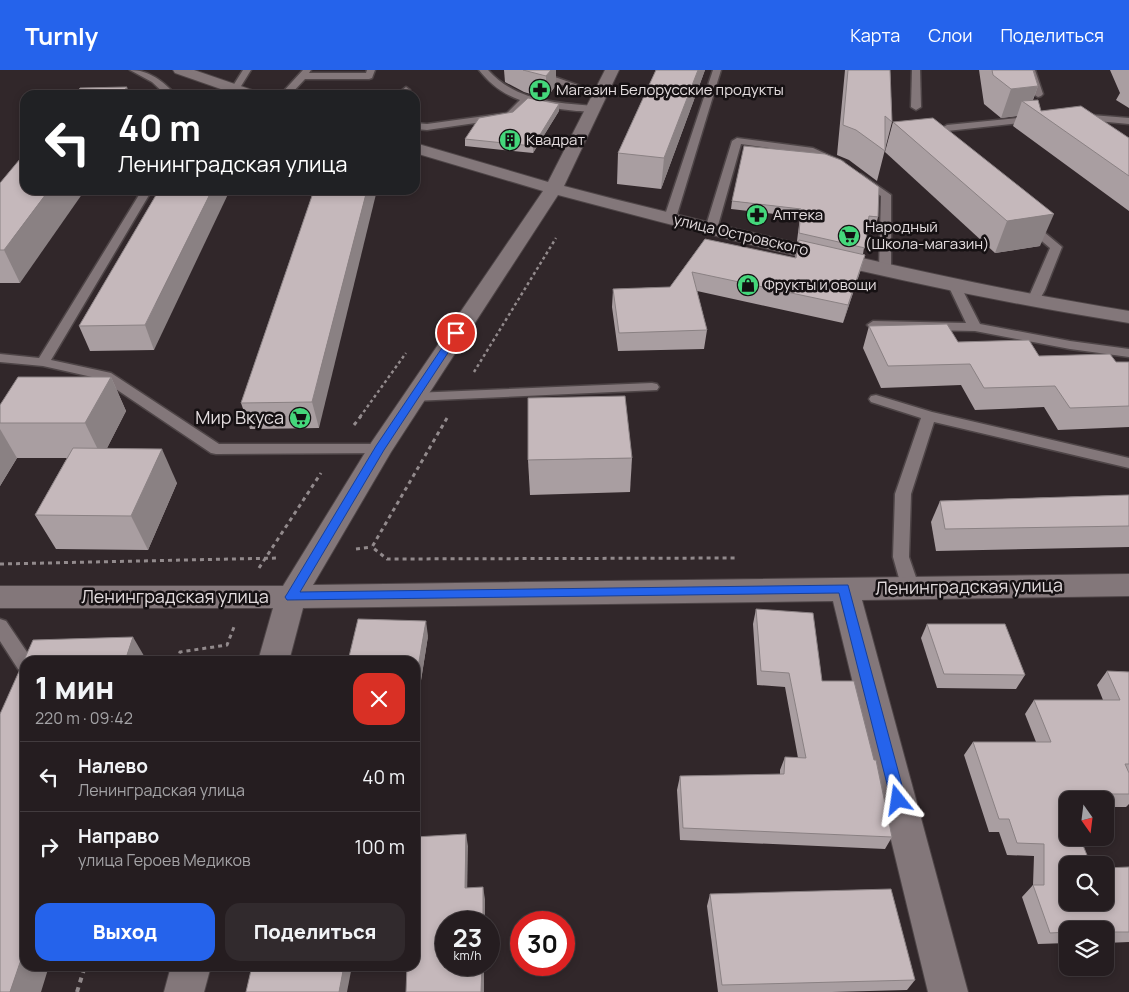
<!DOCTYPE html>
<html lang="ru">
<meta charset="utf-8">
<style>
body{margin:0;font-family:Manrope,sans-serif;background:#312a2d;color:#f1f3f6;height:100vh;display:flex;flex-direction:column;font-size:19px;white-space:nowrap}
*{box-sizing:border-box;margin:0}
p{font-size:16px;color:#a3a2a5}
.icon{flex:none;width:28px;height:28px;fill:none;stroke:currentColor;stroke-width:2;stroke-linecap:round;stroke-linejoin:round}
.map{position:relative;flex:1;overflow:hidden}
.sheet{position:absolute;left:20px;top:586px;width:400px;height:315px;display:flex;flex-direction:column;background:#251d20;border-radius:15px;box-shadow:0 2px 8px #0003,0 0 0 1px #423b3e}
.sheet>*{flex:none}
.top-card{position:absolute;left:20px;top:20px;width:400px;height:105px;border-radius:15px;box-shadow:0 2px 8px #0003,0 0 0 1px #423b3e;background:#202124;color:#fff;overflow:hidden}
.needle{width:32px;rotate:166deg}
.controls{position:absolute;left:1059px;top:721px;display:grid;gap:10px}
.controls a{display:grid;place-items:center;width:55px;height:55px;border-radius:10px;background:#251d20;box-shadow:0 2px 8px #0003,0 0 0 1px #423b3e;font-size:25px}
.speed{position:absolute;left:435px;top:841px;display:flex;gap:10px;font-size:25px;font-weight:700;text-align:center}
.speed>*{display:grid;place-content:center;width:65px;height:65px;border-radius:50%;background:#251d20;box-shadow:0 2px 8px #0003,0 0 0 1px #423b3e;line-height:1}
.speed small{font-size:12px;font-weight:400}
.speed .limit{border:8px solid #d22;background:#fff;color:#111}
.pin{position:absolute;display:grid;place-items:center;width:42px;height:42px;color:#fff;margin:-21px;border:2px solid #fff;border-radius:50%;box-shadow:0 1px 5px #0007}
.me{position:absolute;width:55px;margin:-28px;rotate:345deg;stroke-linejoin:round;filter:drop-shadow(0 0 4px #0008)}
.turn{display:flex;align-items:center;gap:18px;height:105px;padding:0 15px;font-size:22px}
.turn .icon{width:65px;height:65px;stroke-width:2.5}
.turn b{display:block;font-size:35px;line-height:42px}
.round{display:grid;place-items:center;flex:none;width:52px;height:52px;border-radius:15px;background:#312a2d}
.headline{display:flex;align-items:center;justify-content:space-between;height:85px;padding:0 15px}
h1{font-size:30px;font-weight:800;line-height:38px}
.button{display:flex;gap:10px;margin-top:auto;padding:10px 15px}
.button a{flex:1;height:58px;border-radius:15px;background:#2563eb;color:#fff;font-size:20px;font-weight:800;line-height:58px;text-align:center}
.button a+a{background:#312a2d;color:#f1f3f6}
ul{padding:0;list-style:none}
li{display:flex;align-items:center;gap:15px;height:70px;padding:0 15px;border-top:1px solid #423b3e}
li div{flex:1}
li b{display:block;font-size:19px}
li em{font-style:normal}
header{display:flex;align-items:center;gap:30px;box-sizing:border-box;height:70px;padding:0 25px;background:#2563eb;color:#fff}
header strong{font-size:24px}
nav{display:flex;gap:28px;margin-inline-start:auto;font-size:18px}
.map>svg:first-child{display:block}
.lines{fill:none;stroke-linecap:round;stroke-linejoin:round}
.service-casing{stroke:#4e4547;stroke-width:3}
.minor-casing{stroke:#4e4547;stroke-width:2}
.path-far2{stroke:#928a8c;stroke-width:2.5;stroke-dasharray:3 3;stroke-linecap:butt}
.path-far1{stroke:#928a8c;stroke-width:3;stroke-dasharray:4 4;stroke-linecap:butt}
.path{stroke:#928a8c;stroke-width:4;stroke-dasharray:5 5;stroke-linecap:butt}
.service{fill:#83777a;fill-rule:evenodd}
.minor{fill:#83777a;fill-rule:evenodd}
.wall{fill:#a99ea1}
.shaded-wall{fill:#8a8183}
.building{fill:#c5b8bb;stroke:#8a8183}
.route{fill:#2563eb;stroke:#184099}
.labels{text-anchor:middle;stroke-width:5;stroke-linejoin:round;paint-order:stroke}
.far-poi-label{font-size:15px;fill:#e3dcde;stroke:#161113;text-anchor:start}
.far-street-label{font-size:15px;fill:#e3dcde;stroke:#161113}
.poi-label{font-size:18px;fill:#e3dcde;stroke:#161113;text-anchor:end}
.street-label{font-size:18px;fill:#e3dcde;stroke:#161113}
</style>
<header>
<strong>Turnly</strong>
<nav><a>Карта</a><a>Слои</a><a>Поделиться</a></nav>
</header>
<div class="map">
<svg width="1129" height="922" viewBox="0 0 1129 922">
<rect width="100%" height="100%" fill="#31272a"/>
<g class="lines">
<g class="service-casing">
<g id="service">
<path d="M130 0C149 0 163 11 176 25H166L152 12Z"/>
<path d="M243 0H251L238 21H232L231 19Z"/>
<path d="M303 0H311L309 3H366L367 0H375L372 8 369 9H305L290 25H280Z"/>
<path d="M479 0H488C516 31 555 33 594 36L599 39C590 46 540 36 528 32L513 47 510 48 427 60 415 59V53L427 54 507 43 520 30C503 24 490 14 479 0Z"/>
<path d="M506 0H523L552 6 606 25 601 28 547 10Z"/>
<path d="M713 0H721L676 148 674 150H666L664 148Z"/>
<path d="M912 0H920L921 37 916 40 911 37Z"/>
<path d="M1027 0H1035L1043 24 1041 26 1038 27 1033 24Z"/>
<path d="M406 17 410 20 406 25H396Z"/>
<path d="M1079 44 1129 48V54L1076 49V45Z"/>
<path d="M1037 46 1042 49 1040 51 947 61 942 58 947 55Z"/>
<path d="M737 68 813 78 844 92 839 95 811 84 741 74 717 159 711 162 707 161 705 159 732 71Z"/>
<path d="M861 104 891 125V199L889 202 885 203 879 199 881 126 857 109 856 107Z"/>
<path d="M142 120H152L51 290 111 303 219 374H380L385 375 387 379 385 383 216 384 211 383 101 309 43 296 0 292V284L39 288Z"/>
<path d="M1028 151 1032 152 1062 177 1045 220 1037 234 1033 235 1027 231 1050 178 1024 156 1022 154 1024 152Z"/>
<path d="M954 211 960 215 980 254 1070 271 1129 279V287L1070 279 975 261 873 259 867 255 873 251 966 253 948 215Z"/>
<path d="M652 313 657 314 659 317 657 320 413 331 408 330 406 327 408 324 413 323Z"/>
<path d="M876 325 932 342 1129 388V398L934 352 911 424 909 487 920 519 917 524 911 526 905 524 902 519 893 487 895 424 921 348 871 332 869 329 871 326Z"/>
<path d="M0 549 6 551 33 591H25V602L18 599 0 571Z"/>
</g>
</g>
<g class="minor-casing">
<g id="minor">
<path d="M173 0H194L258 22 261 25H238L175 3Z"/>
<path d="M605 0H619L564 116C640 136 716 154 792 172 904 198 1016 223 1129 241V253C937 223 746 175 558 125L391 382 313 515 1129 504V526L862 530 968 922H928L833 531 303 538 289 591H258L273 538H0V516H283L371 373 543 121 415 83V73L548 112Z"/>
<path d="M171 896H211L204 922H164Z"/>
</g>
</g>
<g class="path-far2">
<path d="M474 302 556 168"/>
<path d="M360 347 406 283"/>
</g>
<g class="path-far1">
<path d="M447 348 372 477 387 489 735 488"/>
<path d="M354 355 361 346"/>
<path d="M356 479 372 477"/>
<path d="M0 494 278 488"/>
<path d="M259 498 321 403"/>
<path d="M177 591 180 582 227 575 234 557"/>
</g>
<path class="path" d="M77 922 85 896"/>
<use href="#service" class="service"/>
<use href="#minor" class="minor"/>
</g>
<g class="wall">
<path d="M504 0H556V15L546 29 524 22 505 12Z"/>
<path d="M656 0H705L661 119 617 114 618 83Z"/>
<path d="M845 0H890L892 52 877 111 849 90 837 85Z"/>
<path d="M979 0H1033L1038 16 1033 30 1041 41 1129 68V141L1013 56 1017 46 1001 48 984 34Z"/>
<path d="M1110 0H1129V38L1116 30 1120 23Z"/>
<path d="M559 41 533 83 465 76V69Z"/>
<path d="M893 52 1040 176 995 183 885 82Z"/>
<path d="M0 113 20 213H0Z"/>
<path d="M159 120 154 280 90 281 79 256Z"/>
<path d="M314 120 319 358 250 359 241 333Z"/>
<path d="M732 131 878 147 876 155 868 154 863 184 865 185 860 202 843 253 697 221 707 260 704 279 618 281 612 237 613 219 670 217 705 169 795 188 798 172 797 171 800 147 731 139Z"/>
<path d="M869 256 958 272 1039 286 1116 292H1129V357L1058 360 1044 337 975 340 961 315 881 318 863 278Z"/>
<path d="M111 307 126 341 107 378 177 413 148 480 56 479 35 445 67 388H17L0 416V335Z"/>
<path d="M632 388 630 422 530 425 528 390Z"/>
<path d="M1129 425V477L936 481 931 452 940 431Z"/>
<path d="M756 539 822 611 892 767 885 779 680 770 677 720 680 706 780 705V700L785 687 798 688 785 617 757 615 753 554Z"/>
<path d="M927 554 1025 605 1016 619 937 618 921 568Z"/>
<path d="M428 566 419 623 415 622V591Z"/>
<path d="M1107 601 1129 602V734L1126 737H1105V730H1068V832L1129 797V872L1105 873V860H1068V873L1038 874 1022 827 1033 815 1034 786 1007 785 999 762H989L964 685 973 672H1036L1025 644 1034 630H1103L1097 615Z"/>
<path d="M710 824 915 910 907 920 832 922H718L707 836Z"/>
</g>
<g class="shaded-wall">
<path d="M551 0H556V15L546 29V6Z"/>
<path d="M698 0H705L661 119 664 88Z"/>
<path d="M1038 16 1030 37 1022 31 1017 46 1001 48 1011 19Z"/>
<path d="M127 17 130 25H121Z"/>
<path d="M559 34V41L533 83V76Z"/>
<path d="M49 120H85L20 213 4 180Z"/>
<path d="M212 120H230L154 280 145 255Z"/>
<path d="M367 120H377L319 358 312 332Z"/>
<path d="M1054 144 1040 176 995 183 1007 151Z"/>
<path d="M865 185 860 202 843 253 848 235Z"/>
<path d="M111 307 126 341 102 388 85 353Z"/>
<path d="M0 359 17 388 0 416Z"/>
<path d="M162 379 177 413 148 480 131 446Z"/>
<path d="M426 551 428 566 419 623 416 609Z"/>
<path d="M133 567 147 591H125Z"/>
<path d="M466 764 468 776 467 830 465 818Z"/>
<path d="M483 817 485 829V852H483Z"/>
<path d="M25 878V896H49L41 922H10Z"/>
<path d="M482 895H484V922H481Z"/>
<path d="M344 896H352L347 922H339Z"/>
</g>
<g class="building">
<path d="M523 0H551L546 6Z"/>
<path d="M656 0H698L664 88 618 83Z"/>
<path d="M848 0H890L892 52 885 46V81L856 60 843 55Z"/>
<path d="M992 0H1033L1038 16 1011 19 993 5Z"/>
<path d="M127 17 121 25H74L80 18Z"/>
<path d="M528 28 559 34 533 76 465 69 479 48 513 42Z"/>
<path d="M1038 30 1041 41 1081 36 1129 68V106L1022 31Z"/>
<path d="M933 48 1054 144 1007 151 893 52Z"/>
<path d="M744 76 825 84 841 90 879 117 878 147 869 146 865 178 799 163 801 139 732 131Z"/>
<path d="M25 83V120H49L4 180H0V113Z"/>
<path d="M159 120H212L145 255 79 256Z"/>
<path d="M314 120H367L312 332 241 333Z"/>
<path d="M705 169 796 188 799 170 865 185 848 235 692 202 707 260 619 263 613 219 670 217Z"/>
<path d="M947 254 958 272 1029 270 1039 286 1110 284 1116 292H1129V336L1070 338 1055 316 984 318 970 294 888 296 869 256Z"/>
<path d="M18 307H111L85 353H0V335Z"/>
<path d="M625 326 632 388 528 390V328Z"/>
<path d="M73 378 162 379 131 446 35 445Z"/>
<path d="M1129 425V456L945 459 940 431Z"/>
<path d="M756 539 813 543 822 611H854L874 690H876L892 767 683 758 680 706 784 704 785 687 806 688 789 603 761 601Z"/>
<path d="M358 549 426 551 416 609 415 608V591H348Z"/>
<path d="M927 554H1005L1025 605 944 604Z"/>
<path d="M133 567 125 591H25V878L10 922H0V644L33 570Z"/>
<path d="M1107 601 1129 602V694H1125L1129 703V724H1063L1068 736V768H1080L1091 795H1068V832H1105V798L1129 797V862H1105V860H1068V862L1050 863 1033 815H1044V774L1017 773 1009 749H999L973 672H1051L1034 630H1120Z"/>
<path d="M466 764 465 818 483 817V852H446V895H482L481 922H406L407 896H415V767Z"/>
<path d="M891 819 915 910 722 915 710 824Z"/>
<path d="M252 896H344L339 922H246Z"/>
</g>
<path class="route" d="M456 260 461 263 384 380 300 522 848 515 906 730 903 735 898 736 893 735 891 730 839 523 287 530 285 527 287 524 376 376 452 263Z"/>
<defs>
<g id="pharmacy-disc" transform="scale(1.125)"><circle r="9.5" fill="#44d77b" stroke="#161113"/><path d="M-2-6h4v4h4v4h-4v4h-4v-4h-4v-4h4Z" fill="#111"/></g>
<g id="building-disc" transform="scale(1.125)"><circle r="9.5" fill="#44d77b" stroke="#161113"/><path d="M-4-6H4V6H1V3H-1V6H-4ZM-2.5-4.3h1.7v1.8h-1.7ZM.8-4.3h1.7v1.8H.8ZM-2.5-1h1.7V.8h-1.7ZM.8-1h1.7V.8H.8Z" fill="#111"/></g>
<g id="supermarket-disc" transform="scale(1.125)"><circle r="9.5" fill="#44d77b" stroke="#161113"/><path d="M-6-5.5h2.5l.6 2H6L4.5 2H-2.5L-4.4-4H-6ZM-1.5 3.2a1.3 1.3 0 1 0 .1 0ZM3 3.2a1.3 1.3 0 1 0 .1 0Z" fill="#111"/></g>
<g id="shop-disc" transform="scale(1.125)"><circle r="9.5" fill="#44d77b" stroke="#161113"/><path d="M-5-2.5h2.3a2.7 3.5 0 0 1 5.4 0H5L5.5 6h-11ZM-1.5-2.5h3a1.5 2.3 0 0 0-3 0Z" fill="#111"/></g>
</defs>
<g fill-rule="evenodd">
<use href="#pharmacy-disc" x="540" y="20"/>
<use href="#building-disc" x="510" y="70"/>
<use href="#pharmacy-disc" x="757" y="145"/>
<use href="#supermarket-disc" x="849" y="166"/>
<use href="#shop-disc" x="748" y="215"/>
<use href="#supermarket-disc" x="300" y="348"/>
</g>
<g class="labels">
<g class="far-poi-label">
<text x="556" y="25">Магазин Белорусские продукты</text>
<text x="526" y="75">Квадрат</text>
<text x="773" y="150">Аптека</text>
<text x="865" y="162">Народный<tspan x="865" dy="17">(Школа-магазин)</tspan></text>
<text x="764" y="220">Фрукты и овощи</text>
</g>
<g class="far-street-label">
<text transform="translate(741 165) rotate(13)" y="5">улица Островского</text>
</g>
<g class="poi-label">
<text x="284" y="354">Мир Вкуса</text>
</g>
<g class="street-label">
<text transform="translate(969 517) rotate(-1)" y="6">Ленинградская улица</text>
<text x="175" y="533">Ленинградская улица</text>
</g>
</g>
</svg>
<div class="controls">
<a><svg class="needle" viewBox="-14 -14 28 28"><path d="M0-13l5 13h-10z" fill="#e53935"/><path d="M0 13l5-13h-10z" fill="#a3a2a5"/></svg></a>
<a><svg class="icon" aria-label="search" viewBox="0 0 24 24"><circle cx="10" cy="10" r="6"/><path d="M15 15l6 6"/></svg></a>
<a><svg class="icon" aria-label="layers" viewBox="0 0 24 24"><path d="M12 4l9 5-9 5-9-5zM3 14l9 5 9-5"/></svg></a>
</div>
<div class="speed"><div>23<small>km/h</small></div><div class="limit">30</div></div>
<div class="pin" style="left:456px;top:263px;background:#d93025"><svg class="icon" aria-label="arrive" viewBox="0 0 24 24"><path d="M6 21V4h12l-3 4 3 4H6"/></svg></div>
<svg class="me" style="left:898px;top:730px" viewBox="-20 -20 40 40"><path d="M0-17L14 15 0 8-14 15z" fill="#2563eb" stroke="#fff" stroke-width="4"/></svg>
<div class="top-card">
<div class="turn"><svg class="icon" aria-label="left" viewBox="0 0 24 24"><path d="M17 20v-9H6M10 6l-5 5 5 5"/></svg><div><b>40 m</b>Ленинградская улица</div></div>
</div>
<section class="sheet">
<div class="headline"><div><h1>1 мин</h1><p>220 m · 09:42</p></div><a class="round" style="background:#d93025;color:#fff"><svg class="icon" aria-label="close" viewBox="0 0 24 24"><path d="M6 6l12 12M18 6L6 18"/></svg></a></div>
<ul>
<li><svg class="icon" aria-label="left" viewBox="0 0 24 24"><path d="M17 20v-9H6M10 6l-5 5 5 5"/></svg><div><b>Налево</b><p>Ленинградская улица</p></div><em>40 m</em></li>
<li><svg class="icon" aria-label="right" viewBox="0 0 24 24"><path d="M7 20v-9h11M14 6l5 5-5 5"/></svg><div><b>Направо</b><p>улица Героев Медиков</p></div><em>100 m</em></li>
</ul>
<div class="button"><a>Выход</a><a>Поделиться</a></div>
</section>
</div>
